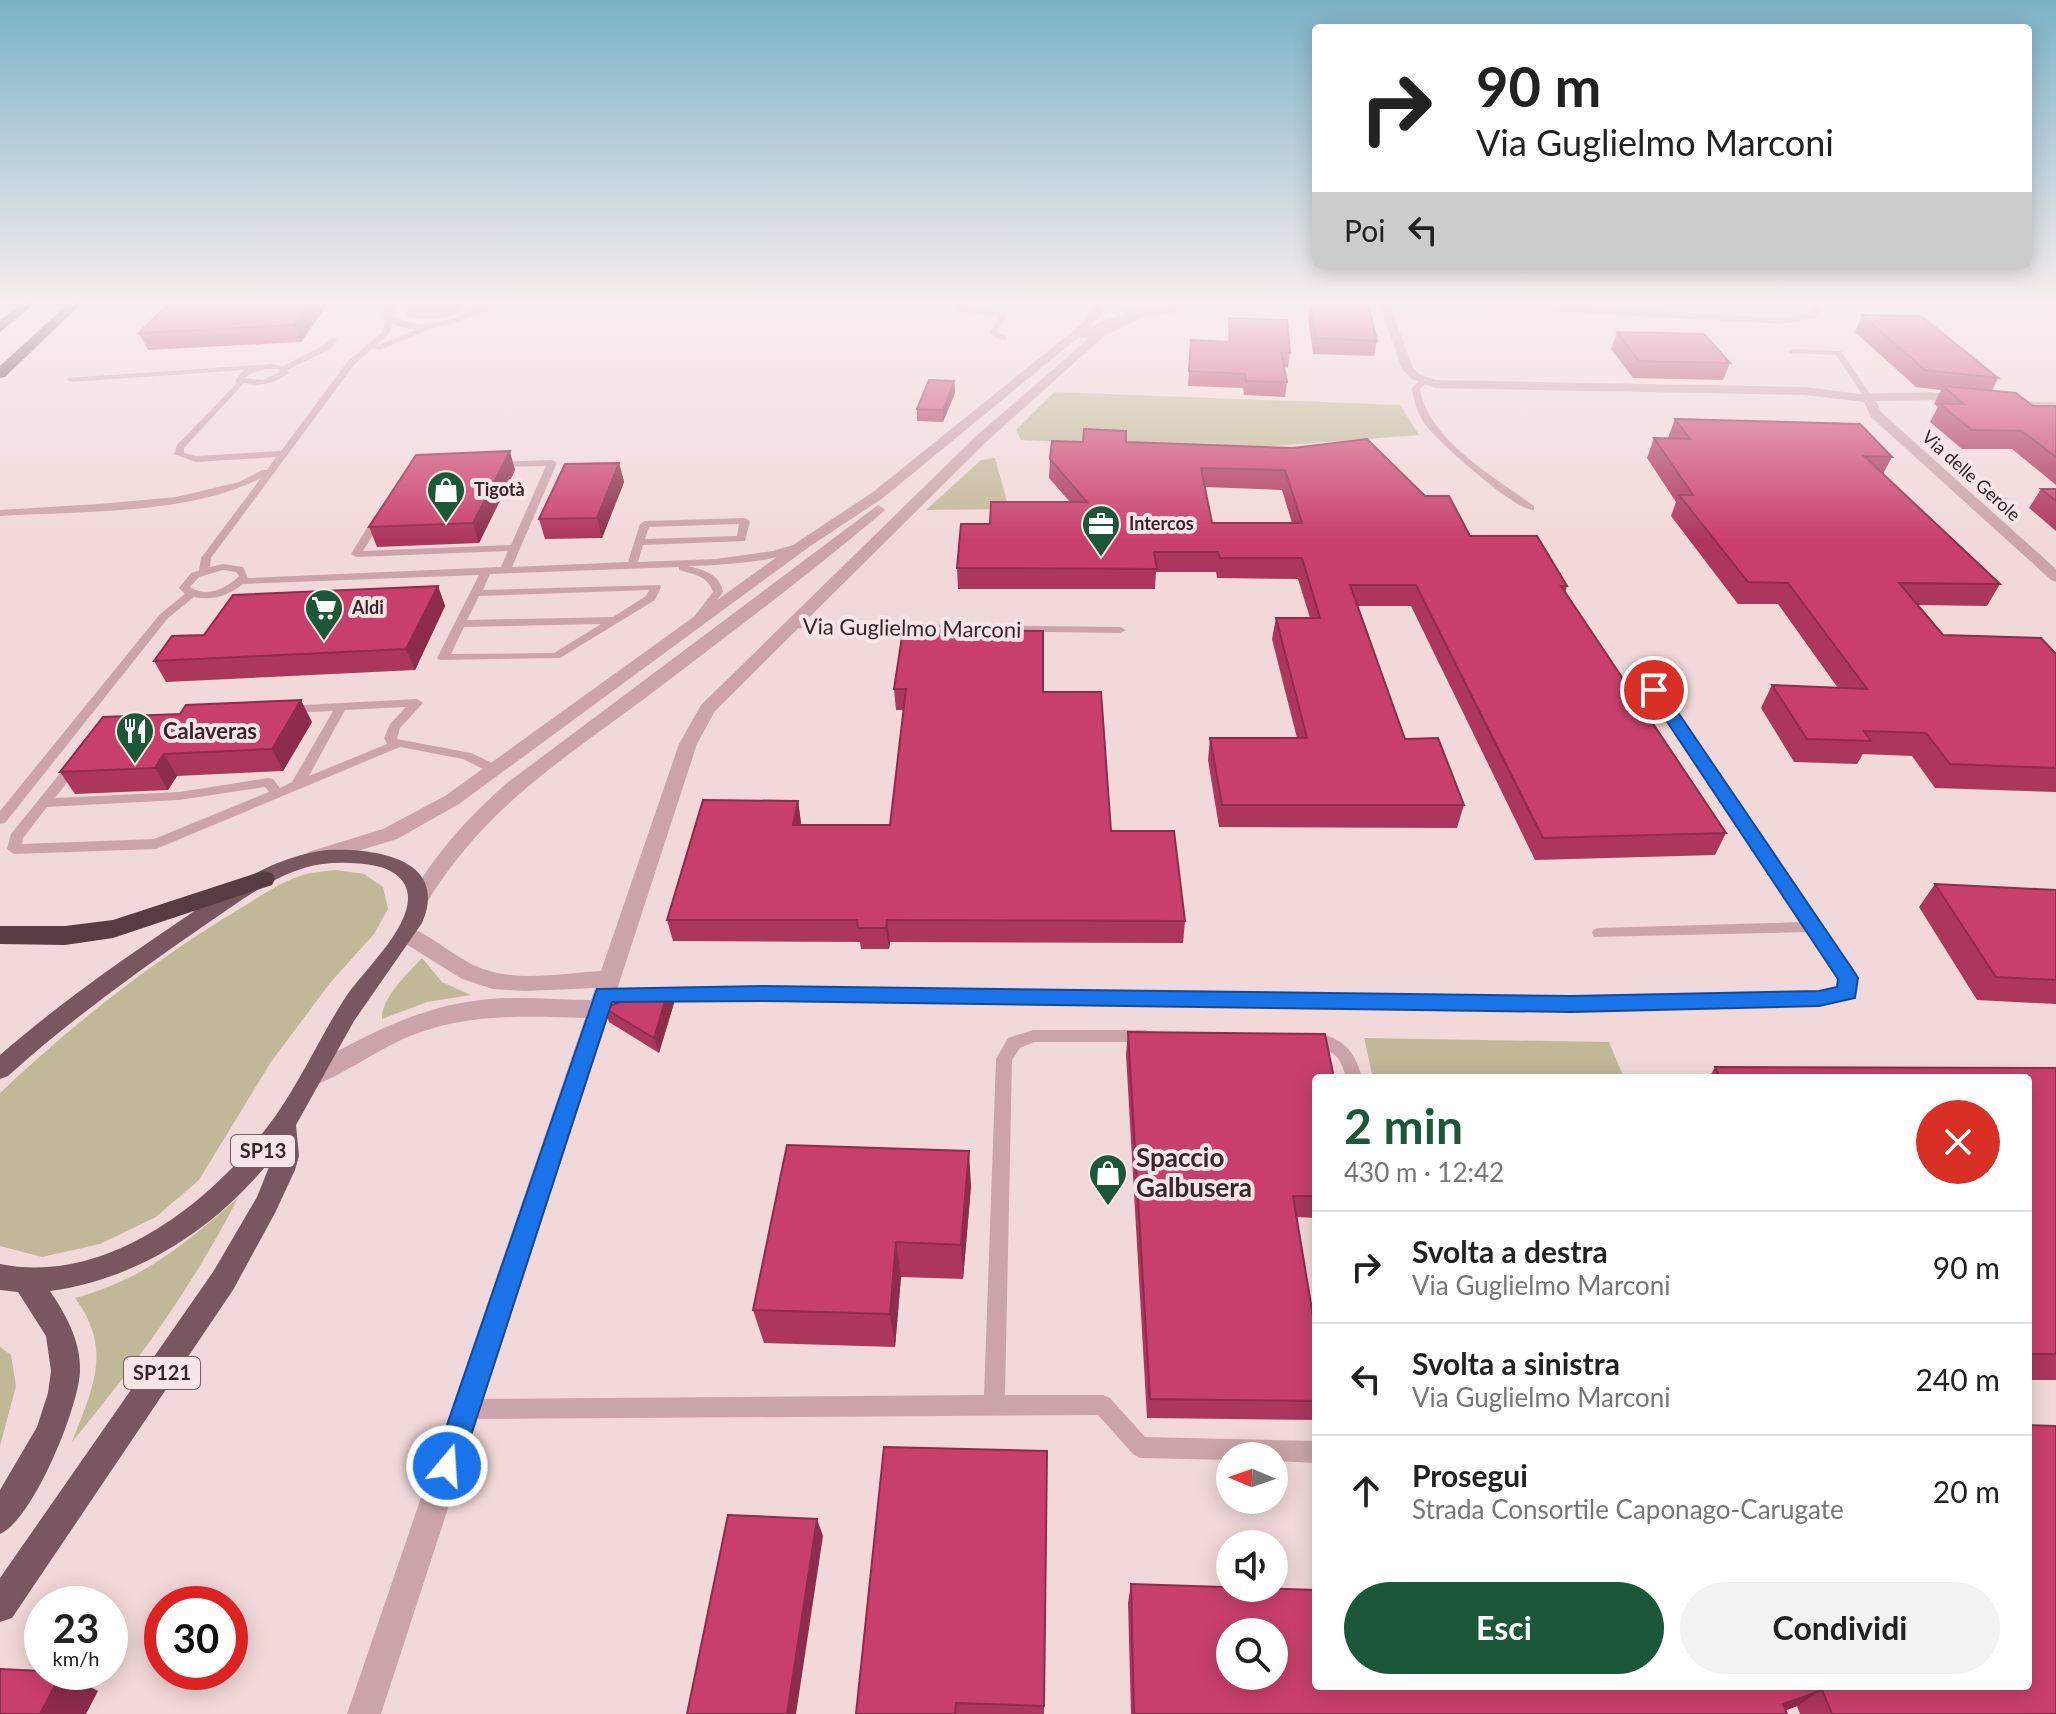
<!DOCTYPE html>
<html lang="it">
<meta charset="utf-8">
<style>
body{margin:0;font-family:Lato,sans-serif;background:#f2f2f2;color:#222;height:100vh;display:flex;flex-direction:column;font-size:30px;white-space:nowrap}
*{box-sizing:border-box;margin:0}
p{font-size:26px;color:#767676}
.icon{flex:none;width:44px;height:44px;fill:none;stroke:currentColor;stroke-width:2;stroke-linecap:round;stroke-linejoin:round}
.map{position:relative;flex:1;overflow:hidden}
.panel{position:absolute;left:1312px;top:1074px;width:720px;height:616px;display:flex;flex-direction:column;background:#fff;border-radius:8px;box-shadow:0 4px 20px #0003}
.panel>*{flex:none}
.guide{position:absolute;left:1312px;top:24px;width:720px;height:244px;border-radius:8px;box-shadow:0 4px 20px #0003;background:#fff;color:#222;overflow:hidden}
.needle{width:52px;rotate:272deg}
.controls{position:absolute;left:1216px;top:1442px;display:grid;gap:16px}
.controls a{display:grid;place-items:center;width:72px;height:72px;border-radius:50%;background:#fff;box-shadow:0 4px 20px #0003;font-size:40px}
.speed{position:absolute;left:24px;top:1586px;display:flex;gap:16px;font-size:40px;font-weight:700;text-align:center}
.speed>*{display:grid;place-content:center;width:104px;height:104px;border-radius:50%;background:#fff;box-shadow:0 4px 20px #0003;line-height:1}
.speed small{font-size:20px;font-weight:400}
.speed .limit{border:12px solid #d22;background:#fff;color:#111}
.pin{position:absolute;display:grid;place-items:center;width:68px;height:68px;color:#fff;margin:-34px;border:4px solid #fff;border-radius:50%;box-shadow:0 2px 8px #0007}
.me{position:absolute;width:88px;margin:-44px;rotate:18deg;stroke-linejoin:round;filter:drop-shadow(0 0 6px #0008)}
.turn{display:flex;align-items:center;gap:28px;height:168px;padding:0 32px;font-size:36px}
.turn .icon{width:104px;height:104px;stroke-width:2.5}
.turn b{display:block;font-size:56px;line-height:68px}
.then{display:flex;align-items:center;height:76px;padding:0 32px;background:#0003;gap:16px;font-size:30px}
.round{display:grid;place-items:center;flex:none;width:84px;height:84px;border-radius:42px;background:#f2f2f2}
.summary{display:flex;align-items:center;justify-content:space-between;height:136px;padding:0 32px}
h1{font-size:48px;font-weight:700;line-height:60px;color:#1b583a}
.action{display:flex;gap:16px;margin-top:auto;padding:16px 32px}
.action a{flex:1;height:92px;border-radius:48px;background:#1b583a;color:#fff;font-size:32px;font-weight:700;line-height:92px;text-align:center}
.action a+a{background:#f2f2f2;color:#222}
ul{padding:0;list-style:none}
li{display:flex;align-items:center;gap:24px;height:112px;padding:0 32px;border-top:2px solid #e0e0e0}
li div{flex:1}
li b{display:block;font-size:30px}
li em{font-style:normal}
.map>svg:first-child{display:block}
.green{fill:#c1b898}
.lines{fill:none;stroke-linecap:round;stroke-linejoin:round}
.service{fill:#caa4a8;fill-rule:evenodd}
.minor{fill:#caa4a8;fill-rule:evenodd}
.tertiary{fill:#caa4a8;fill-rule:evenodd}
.primary{fill:#78575e;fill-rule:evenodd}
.motorway{fill:#573d43;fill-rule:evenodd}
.wall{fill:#ad365c;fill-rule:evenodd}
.shaded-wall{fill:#8d2c4b}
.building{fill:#c93f6b;stroke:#8d2c4b;stroke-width:2;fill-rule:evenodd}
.route{fill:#1a73e8;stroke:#114b97;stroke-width:2}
.labels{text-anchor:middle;stroke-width:8;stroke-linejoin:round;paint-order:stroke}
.far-street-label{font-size:18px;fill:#35262a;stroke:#fae5e5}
.far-poi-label{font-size:18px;font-weight:bold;fill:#35262a;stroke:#fae5e5;text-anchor:start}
.shield{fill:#fae5e5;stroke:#705f62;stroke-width:2}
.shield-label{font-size:20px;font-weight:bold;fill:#35262a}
.street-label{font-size:22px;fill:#35262a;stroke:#fae5e5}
.poi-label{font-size:22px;font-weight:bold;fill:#35262a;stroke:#fae5e5;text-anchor:start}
.near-poi-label{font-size:26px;font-weight:bold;fill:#35262a;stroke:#fae5e5;text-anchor:start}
</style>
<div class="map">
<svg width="2056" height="1714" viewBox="0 0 2056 1714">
<rect width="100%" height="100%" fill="#f2d9d9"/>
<g class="green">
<path d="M424 300H461L466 304C456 321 422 322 405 315L407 306Z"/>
<path d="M1054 392 1400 405 1419 435 1235 449 1021 440 1016 430Z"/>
<path d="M995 458 1009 509 926 510 981 460Z"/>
<path d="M336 870 364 874 383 887 388 909 374 934 330 983 271 1062 199 1180 156 1217 100 1244 42 1257 0 1246V1093C73 1024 150 963 236 911 258 898 281 881 306 874 316 872 326 871 336 870Z"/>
<path d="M422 958 442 982 471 995 427 1002 382 1019C381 998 408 973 422 958Z"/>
<path d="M1364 1038 1609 1042 1624 1078H1373Z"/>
<path d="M238 1198C193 1286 135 1366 72 1442 93 1388 113 1349 75 1298 145 1279 184 1244 238 1198Z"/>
<path d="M0 1347 11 1355 16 1386 0 1446Z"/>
</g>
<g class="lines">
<g class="service">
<path d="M957 300H965L963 307 1007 313 998 332 1006 336V340H1000L990 333 999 317 956 311Z"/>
<path d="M386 318 393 320 390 333 376 346 434 322 441 324 380 350 373 348 354 365 211 558 210 567 223 564 243 567 248 578 501 567 508 551 356 557 351 554 375 515 379 514 384 517 363 551 511 545 546 466 494 467 492 465 497 462 552 460 557 463 512 567 628 562 640 524 645 521 745 518 750 521 745 541 643 545 638 562 716 559 773 551 803 542 808 545C780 563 722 565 688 566 704 570 720 574 723 592L700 624 696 625 690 622 713 592C708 576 693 574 679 570V567L490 574 483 590 660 585 661 587 655 600 560 658 439 660 437 658 479 575 243 584C228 596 212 601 194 597L168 618 5 823 0 824V811L160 614 185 594 179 588 191 573 199 571 201 558 261 478C190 515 79 511 0 516V510L99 504 176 497 239 482 262 470H267L276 457 196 462 174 454 177 445 236 384V379L244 370 71 382 67 380 68 378 271 364 283 366 324 345 330 338H336L337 340 330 349 287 370 289 373C276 383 260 387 244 383L184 448V453L196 456 281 451 348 361 382 332ZM265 369H278L280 372 263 380 245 378 250 374ZM739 524 737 536 645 539 649 527ZM223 570 236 572 239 576C226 589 207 598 190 587L199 577ZM649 590 646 596 613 617 467 620 479 596ZM601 624 554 653 451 654 464 627Z"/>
<path d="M1793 349 1841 351 1872 397 1865 399 1836 355 1790 353 1789 351Z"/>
<path d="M1421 379 1428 381 1420 389C1429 441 1495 477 1534 506V510C1515 511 1437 441 1424 423 1417 412 1414 401 1412 388Z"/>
<path d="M790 623 1120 627 1126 630 1120 633 786 628V624Z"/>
<path d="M1654 686 1658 687 1853 974 1856 978 1853 997 1819 1005 1571 1010 763 999 604 1001 598 999 596 995 598 991 604 989 763 987 1571 998 1819 993 1839 989 1840 979 1809 932 1594 937 1592 933 1594 929 1599 928 1802 922 1648 690Z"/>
<path d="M417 699 423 703 400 728 397 739 471 753 499 766 500 769 499 772H489L463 759 400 747 156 849 14 854 7 849 11 834 70 761 75 760 81 764 55 798 179 792 268 778 273 779 280 788 292 782 333 711 289 713 285 712 283 709 285 706ZM406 707 390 724 384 738 387 744 309 776 345 710ZM265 787 269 792 154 839 22 844 23 838 47 807 179 800Z"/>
<path d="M1033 1030H1145L1151 1032 1153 1036 1151 1040 1145 1042H1034L1020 1048 1012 1060 1005 1395H1103L1110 1398 1145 1437 1316 1441V1463L1274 1461V1456H1230V1460L1140 1458 1133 1454 1098 1415 466 1419 459 1416 456 1409 459 1402 466 1399 984 1395 996 1059 1008 1038Z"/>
<path d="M1310 1033C1340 1035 1355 1049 1362 1078H1346C1339 1049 1329 1051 1304 1044L1302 1039 1304 1034Z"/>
</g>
<g class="minor">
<path d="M1378 300H1388L1413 368 1420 375 1436 380 1805 387 1859 394 1932 392 1969 398 1971 401 1965 405 1932 400 1876 401 1881 412 2056 569V582L2051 580 1871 417 1864 402 1805 395 1435 388 1412 379 1402 369Z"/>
<path d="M1395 300H1456L1783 318 1808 313 1812 309 1808 300H1818L1822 309 1816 318 1783 324 1400 303Z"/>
<path d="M2042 300 2056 301V308Z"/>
<path d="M1143 311 1152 313 1104 336 985 443 715 711 697 744 381 1714H347L585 1018C521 1016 461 1013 401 1040 371 1054 343 1075 312 1086L304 1083 300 1076 304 1069C358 1040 412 1009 474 1001 513 995 552 1000 591 1000L595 988 525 991 493 989 462 979 398 939 395 934 398 929H414C438 940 458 960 483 969 519 982 565 973 601 971L679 744 701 705 975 437 1096 332Z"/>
<path d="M2001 401 2056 402V410L2005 408 2001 407Z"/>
</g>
<g class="tertiary">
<path d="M396 300H409L394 310 392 315C417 331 452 323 475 306L474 300H484L485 306 509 300H526C513 308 494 309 478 314 446 326 415 339 382 318L385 306Z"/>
<path d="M1099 300 1104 303 1102 313 1087 330 1100 322 1124 314V310H1161L1184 300H1195C1180 317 1162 314 1141 316 1122 318 1104 329 1088 339L1079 337 883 498 809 547 459 804 397 839 315 864 308 862 305 857 308 852 383 829 445 796 799 541 873 492 1084 322 1095 301Z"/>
<path d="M878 505 885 509 883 512C808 575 730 634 652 693 564 759 484 807 426 904H412L409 899C436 853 468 817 507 783Z"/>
</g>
<path class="primary" d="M327 850C374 848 450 858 422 923L354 1021 296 1125 299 1156 295 1170 275 1213 233 1290 12 1618 0 1622V1578L213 1272 257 1197 273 1157C218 1227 139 1279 50 1291 66 1315 81 1341 80 1371 79 1407 33 1520 0 1534V1490L37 1427 48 1393 51 1371 46 1336 18 1292 0 1290V1264C108 1286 215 1200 274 1118 301 1080 320 1037 345 998 363 971 409 930 408 897 408 880 392 869 376 866 354 862 327 861 304 868 268 879 236 904 205 925 137 972 70 1020 8 1076L0 1079V1055C53 1009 110 968 168 929 217 896 267 857 327 850Z"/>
<g class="motorway">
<path d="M25 300H39L0 332V321Z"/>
<path d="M72 300H85L5 377 0 378V366Z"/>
<path d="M263 871 272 873 275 879 272 885 113 938 65 945 0 944V926H65L113 920Z"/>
</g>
</g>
<g class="wall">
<path d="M172 300H330L301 342 148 350 139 333Z"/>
<path d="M1310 302 1377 341 1374 356 1313 354 1308 317Z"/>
<path d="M1862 315 1998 378 1992 391 2033 406H2056V485L2012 449H1962L1930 422 1938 407 1934 404 1941 390 1916 387 1855 332Z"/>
<path d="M1229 318 1290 353 1288 368 1284 367 1287 382 1285 397 1244 395 1243 388 1188 386 1191 340 1228 342Z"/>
<path d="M1617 332 1730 363 1723 380 1633 378 1611 349Z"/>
<path d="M954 381 955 393 943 422 917 421V409Z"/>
<path d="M1675 419 1892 457 1883 474 2000 584 1987 606 1917 605 1943 635 2056 654V792L1935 788 1912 756 1863 754 1857 764 1794 762 1761 708 1772 685 1838 688 1778 604H1738L1671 516 1676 502 1647 458 1654 438H1668Z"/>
<path d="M1126 442 1425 496 1470 536 1567 586 1565 592 1726 833 1715 855 1535 860 1411 606H1358L1405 739 1464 805 1457 828 1219 827 1208 760 1210 738H1297L1272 639 1276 618H1310L1298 579 1217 578 1216 572H1156L1155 589H958L957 568 990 524 1070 502 1049 478 1050 459ZM1205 487 1282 490 1292 523H1212Z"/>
<path d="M619 463 624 482 602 538 545 539 539 519Z"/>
<path d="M515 470 479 543 377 547 369 527Z"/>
<path d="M2041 489H2056V531L2029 508Z"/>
<path d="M438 586 445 606 415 670 166 682 154 661 204 635Z"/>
<path d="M894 689 1043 692 1111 831 1185 921 1183 943 890 942 889 949H861L860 942 673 941 667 920 798 801 801 825H890L904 710H896Z"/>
<path d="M312 722 283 771 177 776 168 790 75 794 60 772Z"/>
<path d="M1935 884 2056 890V1004L1977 1000 1919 907Z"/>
<path d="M669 988 674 1003 659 1053 609 1022 604 1008Z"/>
<path d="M1128 1032 1316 1078V1218L1297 1217 1316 1334V1420L1147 1418 1126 1054Z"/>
<path d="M1715 1067 2056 1068V1380H2028V1078H1709Z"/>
<path d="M971 1186 963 1279 901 1277 895 1347 764 1343 753 1310Z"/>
<path d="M1047 1451 1044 1714H856Z"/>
<path d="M1131 1584 1316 1686H2028L2056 1714H1800L1797 1706 1786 1710 1787 1714H1131L1128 1603Z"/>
</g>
<g class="shaded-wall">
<path d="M312 300H330L301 342 294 325Z"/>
<path d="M954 381 955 393 943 422V410Z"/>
<path d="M510 451 515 470 479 543 473 523Z"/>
<path d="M619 463 624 482 602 538 597 518Z"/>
<path d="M438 586 445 606 415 670 406 649Z"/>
<path d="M301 700 312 722 283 771 272 749Z"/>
<path d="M164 754 177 776 168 790 155 768Z"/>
<path d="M798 801 801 822 796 846 793 825Z"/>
<path d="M887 920 890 942 889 949 886 928Z"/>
<path d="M669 988 674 1003 659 1053 654 1038Z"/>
<path d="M969 1151 971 1186 963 1279 961 1245Z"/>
<path d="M896 1242 901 1277 895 1347 890 1314Z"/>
<path d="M817 1519 823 1536 796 1714H787Z"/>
<path d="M62 1672 98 1691 86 1714H40Z"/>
<path d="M1822 1690 1797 1706 1776 1714 1783 1704Z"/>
</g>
<g class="building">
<path d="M172 300H312L294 325 139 333Z"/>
<path d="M1310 302 1368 304 1377 341 1316 338Z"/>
<path d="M1862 315 1921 316 1998 378 1925 370Z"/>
<path d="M1229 318 1287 320 1290 353H1281L1287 382 1246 381 1245 374 1189 371 1191 340 1230 342Z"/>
<path d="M1617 332 1704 334 1730 363 1639 361Z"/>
<path d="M929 380 954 381 943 410 917 409Z"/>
<path d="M1943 386 2016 393 2033 406H2056V457L2022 431 1972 430 1940 404H1964Z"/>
<path d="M1675 419 1860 424 1892 457 1864 456 2000 584 1899 583 1943 635 2041 638 2056 654V768L1950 764 1926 733 1864 731 1871 741 1807 739 1772 685 1867 689 1788 583 1748 582 1679 495H1693L1654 438 1690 439Z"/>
<path d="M1084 429 1126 431V442L1293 448 1367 439 1425 496H1449L1470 536H1537L1567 586H1561L1726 833 1543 838 1416 585H1350L1405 739 1438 738 1464 805H1222L1210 738H1307L1276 618H1320L1302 558H1220L1218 552H1154L1157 569 957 568 961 524H990L991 502H1087L1050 459 1052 441 1083 442ZM1201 468 1285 470 1302 523H1212Z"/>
<path d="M510 451 473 523 369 527 416 455Z"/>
<path d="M619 463 597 518 539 519 565 464Z"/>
<path d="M2041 489H2056V501Z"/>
<path d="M438 586 406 649 154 661 172 636 204 635 233 595Z"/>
<path d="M903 630 1043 631V692H1101L1111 831H1174L1185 921 887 920 886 928H858L857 920H667L703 800 798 801 793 825H890L906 689H894Z"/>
<path d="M301 700 272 749 164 754 155 768 60 772 103 717 180 714 186 705Z"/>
<path d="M1935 884 2056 890V980L1996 977Z"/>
<path d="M657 988H669L654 1038 604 1008Z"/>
<path d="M1128 1032 1325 1034 1334 1078H1316V1196H1293L1316 1334V1401L1150 1399Z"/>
<path d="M1715 1067 2056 1068V1354H2028V1078H1720Z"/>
<path d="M787 1145 969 1151 961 1245 896 1242 890 1314 753 1310Z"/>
<path d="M2028 1425 2056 1426V1714H1832L1822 1690 1783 1704 1787 1714H1134L1131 1584 1316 1590V1686H2028ZM1230 1632H1274V1676H1230Z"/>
<path d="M884 1447 1047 1451 1044 1706 956 1703 955 1714H856Z"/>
<path d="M728 1515 817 1519 787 1714H687Z"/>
<path d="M0 1669 42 1671V1672H62L40 1714H0Z"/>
</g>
<linearGradient id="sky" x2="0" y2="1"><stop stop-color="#7bb2c6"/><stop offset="0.56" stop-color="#f9eeee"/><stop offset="1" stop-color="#f9eeee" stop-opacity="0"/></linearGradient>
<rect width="2056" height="540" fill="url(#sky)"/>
<path class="route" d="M1654 685 1660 686 1855 973 1858 978 1855 998 1819 1006 1571 1012 763 1001 612 1002 461 1466 457 1476 447 1480 437 1476 433 1466 597 989 763 986 1571 996 1819 991 1837 987 1838 979 1646 690Z"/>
<defs>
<g id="shop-pin" transform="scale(2)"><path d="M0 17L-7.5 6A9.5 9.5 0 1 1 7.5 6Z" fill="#1b583a" stroke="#fae5e5"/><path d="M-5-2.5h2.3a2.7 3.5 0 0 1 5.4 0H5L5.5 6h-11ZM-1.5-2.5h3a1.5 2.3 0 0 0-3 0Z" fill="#fff"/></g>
<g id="office-pin" transform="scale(2)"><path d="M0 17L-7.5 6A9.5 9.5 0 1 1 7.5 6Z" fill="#1b583a" stroke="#fae5e5"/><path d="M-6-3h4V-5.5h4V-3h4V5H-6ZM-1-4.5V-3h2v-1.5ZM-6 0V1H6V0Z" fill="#fff"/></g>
<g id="supermarket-pin" transform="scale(2)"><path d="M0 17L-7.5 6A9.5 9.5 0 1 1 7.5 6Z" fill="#1b583a" stroke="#fae5e5"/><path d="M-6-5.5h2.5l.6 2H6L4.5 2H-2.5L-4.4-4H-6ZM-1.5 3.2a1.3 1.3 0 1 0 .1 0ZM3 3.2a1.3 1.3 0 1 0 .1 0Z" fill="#fff"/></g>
<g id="restaurant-pin" transform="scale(2)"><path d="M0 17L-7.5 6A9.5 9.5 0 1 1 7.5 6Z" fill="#1b583a" stroke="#fae5e5"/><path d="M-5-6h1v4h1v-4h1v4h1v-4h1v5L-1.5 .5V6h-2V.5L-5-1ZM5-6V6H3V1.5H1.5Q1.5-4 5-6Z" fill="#fff"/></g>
</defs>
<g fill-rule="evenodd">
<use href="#shop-pin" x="446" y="490"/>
<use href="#office-pin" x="1101" y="524"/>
<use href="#supermarket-pin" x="324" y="608"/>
<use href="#restaurant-pin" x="135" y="731"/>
<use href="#shop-pin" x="1108" y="1173"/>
</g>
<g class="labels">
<g class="far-street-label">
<text transform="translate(1971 476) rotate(42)" y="6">Via delle Gerole</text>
</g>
<g class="far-poi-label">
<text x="474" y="496">Tigotà</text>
<text x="1129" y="530">Intercos</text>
<text x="352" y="614">Aldi</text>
</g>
<g class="shield">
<rect x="231" y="1135" width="64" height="32" rx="6"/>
<rect x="124" y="1357" width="76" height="32" rx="6"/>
</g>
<g class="shield-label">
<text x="263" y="1158">SP13</text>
<text x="162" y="1380">SP121</text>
</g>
<g class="street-label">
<text transform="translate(912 628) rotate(1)" y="8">Via Guglielmo Marconi</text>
</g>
<g class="poi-label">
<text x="163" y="739">Calaveras</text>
</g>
<g class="near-poi-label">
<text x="1136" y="1167">Spaccio<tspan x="1136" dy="30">Galbusera</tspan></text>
</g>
</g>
</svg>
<div class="controls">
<a><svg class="needle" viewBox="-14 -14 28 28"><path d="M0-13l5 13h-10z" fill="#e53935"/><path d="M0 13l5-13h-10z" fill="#767676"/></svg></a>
<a><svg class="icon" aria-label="sound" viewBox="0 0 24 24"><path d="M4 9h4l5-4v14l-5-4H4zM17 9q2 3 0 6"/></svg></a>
<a><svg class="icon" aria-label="search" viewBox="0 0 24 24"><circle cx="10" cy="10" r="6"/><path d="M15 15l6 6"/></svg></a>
</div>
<div class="speed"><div>23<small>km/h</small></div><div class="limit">30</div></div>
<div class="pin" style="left:1654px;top:690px;background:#d93025"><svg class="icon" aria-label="arrive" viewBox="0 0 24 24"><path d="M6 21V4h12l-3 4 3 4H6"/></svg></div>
<svg class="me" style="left:447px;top:1466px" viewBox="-20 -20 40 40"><circle r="17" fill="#1a73e8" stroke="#fff" stroke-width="3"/><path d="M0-11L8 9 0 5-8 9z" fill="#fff"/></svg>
<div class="guide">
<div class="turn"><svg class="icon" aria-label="right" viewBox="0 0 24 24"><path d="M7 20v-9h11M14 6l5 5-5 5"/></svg><div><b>90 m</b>Via Guglielmo Marconi</div></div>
<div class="then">Poi<svg class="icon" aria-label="left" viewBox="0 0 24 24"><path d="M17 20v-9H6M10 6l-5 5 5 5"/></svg></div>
</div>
<section class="panel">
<div class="summary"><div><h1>2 min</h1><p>430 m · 12:42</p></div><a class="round" style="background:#d93025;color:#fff"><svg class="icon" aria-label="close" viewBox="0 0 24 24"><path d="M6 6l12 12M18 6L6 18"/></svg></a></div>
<ul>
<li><svg class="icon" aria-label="right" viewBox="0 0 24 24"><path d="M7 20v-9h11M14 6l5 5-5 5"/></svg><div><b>Svolta a destra</b><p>Via Guglielmo Marconi</p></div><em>90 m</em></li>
<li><svg class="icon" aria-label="left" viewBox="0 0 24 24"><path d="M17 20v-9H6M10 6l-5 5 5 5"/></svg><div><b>Svolta a sinistra</b><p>Via Guglielmo Marconi</p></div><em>240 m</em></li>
<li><svg class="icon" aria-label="ahead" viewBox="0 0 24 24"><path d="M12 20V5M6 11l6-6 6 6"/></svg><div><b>Prosegui</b><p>Strada Consortile Caponago-Carugate</p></div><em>20 m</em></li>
</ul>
<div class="action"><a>Esci</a><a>Condividi</a></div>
</section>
</div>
